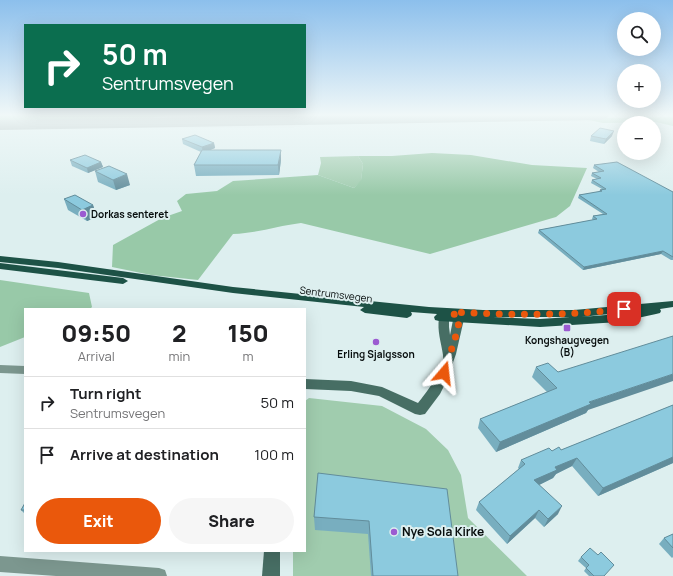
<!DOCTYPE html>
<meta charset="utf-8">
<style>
body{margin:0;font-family:Manrope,sans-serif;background:#f6f6f6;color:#202124;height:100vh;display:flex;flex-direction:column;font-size:15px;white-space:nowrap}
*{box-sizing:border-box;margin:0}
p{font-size:13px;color:#757577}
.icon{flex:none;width:22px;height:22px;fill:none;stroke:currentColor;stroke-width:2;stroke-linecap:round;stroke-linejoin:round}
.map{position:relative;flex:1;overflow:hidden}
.panel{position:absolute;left:24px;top:308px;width:282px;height:244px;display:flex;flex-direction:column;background:#fff;border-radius:0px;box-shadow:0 4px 16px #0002}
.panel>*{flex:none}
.hud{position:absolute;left:24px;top:24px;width:282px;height:84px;border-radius:0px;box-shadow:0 4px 16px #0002;background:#0b6e4f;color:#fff;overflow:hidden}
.buttons{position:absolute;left:617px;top:12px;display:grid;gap:8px}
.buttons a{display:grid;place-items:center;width:44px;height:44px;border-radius:50%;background:#fff;box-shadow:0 4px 16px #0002;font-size:20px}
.pin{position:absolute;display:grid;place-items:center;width:34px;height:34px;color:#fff;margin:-17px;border-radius:8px;box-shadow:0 2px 6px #0006}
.me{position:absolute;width:44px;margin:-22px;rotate:17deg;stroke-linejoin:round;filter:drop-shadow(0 0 3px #0008)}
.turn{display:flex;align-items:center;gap:14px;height:84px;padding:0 12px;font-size:18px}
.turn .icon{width:52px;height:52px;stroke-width:2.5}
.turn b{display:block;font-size:28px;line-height:34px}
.eta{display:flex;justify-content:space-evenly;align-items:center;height:68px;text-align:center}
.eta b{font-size:24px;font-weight:800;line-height:28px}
.cta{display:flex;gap:8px;margin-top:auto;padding:8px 12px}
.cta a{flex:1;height:46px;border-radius:24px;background:#ea580c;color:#fff;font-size:16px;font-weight:800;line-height:46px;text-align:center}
.cta a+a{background:#f6f6f6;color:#202124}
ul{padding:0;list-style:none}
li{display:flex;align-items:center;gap:12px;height:52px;padding:0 12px;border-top:1px solid #e0e0e0}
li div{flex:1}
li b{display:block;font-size:15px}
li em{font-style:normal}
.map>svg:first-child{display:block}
.green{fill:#a0ccae}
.forest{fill:#98c9a8}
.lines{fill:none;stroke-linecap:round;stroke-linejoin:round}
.taxiway{fill:#9caaaa;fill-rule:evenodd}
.street{fill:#7c978f;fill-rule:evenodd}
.secondary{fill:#476e64;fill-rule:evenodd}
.primary{fill:#1d5246;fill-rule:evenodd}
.wall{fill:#78aebf}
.shaded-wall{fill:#628d9b}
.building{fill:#8ccade;stroke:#628d9b}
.route{stroke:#ea580c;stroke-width:7;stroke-dasharray:0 12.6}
.poi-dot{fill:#9b5bd1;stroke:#ddefef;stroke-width:1.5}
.labels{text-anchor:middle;stroke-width:4;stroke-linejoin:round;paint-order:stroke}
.poi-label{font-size:10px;font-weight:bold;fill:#070d0d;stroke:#ddefef}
.street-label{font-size:10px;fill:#070d0d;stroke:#ddefef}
.near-poi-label{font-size:12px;font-weight:bold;fill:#070d0d;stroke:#ddefef;text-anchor:start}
</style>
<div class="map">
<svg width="673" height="576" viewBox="0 0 673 576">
<rect width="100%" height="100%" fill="#ddefef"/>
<g class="green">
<path d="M0 115H170L144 119 0 121Z"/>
<path d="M673 117V126L656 122 603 123 589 120 590 118Z"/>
<path d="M358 156 363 164 361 181 354 188 318 175 321 163 320 157Z"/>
<path d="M309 398 382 406 426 429 448 450 461 475 468 518 527 576H293V551H305V401Z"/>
</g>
<g class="forest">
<path d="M432 153 471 155 532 165 587 168 570 206 556 217 430 254 301 223C276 226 259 233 233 234L198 280 151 275 112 267 113 245 162 218 182 211 177 201 186 194 217 191 233 181 318 175 354 188 361 180 363 164 358 156H392Z"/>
<path d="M0 280 89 293 92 307 90 309H25V337L0 347Z"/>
</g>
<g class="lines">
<path class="taxiway" d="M329 115H609L607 118 601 120 0 130V120Z"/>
<g class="street">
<path d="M0 365 25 366V374L0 373Z"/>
<path d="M0 556 159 568 165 570 167 576H56L0 572Z"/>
</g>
<g class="secondary">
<path d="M452 309 456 310 464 319 456 354 446 382 440 394 425 414 420 415 415 414 379 396 351 391 305 389V379L351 381 382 387 418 403C426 393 445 369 443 355 441 342 437 331 439 318L448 310ZM451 318 453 320 450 335 449 327V319Z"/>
<path d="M264 551H280V576H262Z"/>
</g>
<g class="primary">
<path d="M0 256 58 262 233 287 429 307 483 310H574L673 301V307L660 309 661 311 660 313 656 314 619 322 540 327 439 321 435 320 434 317 437 314 411 312 412 314 411 316 407 318 365 313 360 310 364 307 233 293 58 268 0 262ZM637 311 619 314 581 317ZM493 317H570L540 319Z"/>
<path d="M0 263 123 278 128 281 123 284 0 269Z"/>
</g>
</g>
<g class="wall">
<path d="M591 136H612L604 144 590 141Z"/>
<path d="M182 139 214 143 215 148 210 150 281 160 279 175 196 176 194 165 201 152 183 144Z"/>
<path d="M70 160 101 162 103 167 88 173 72 166Z"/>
<path d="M594 165 673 192V260H671L661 254 583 270 538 233 539 230 593 220 592 219 593 216 603 214 578 198 579 195 599 192 600 190 602 189 591 183 592 180 597 179 591 176 592 173 599 172 593 168Z"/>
<path d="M95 171 130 185 116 190 98 182Z"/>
<path d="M64 199 93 205 97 217 87 221 68 210Z"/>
<path d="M536 367 588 410 586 413 496 452 478 428 480 419 547 392 532 377Z"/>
<path d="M673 405V463L598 496 572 466 556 474 553 478 539 485 558 514 544 527 535 518 507 544 476 510 479 502 519 469 518 468 521 460 552 451 561 450Z"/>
<path d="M318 473 458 576H371L368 534 315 530 314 517Z"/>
<path d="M25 503V514L21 510Z"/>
<path d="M673 534V557L672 558 659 544 664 538Z"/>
<path d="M581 557 604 576H589L584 571 586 568 578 561Z"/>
</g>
<g class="shaded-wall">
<path d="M614 131 612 136 604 144 606 139Z"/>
<path d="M214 143 215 148 203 153 202 147Z"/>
<path d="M281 150V160L279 175 278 165Z"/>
<path d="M101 162 103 167 88 173 87 168Z"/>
<path d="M127 174 130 185 116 190 113 180Z"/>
<path d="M93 205 97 217 87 221 82 210Z"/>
<path d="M663 251 661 254 583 270 584 267Z"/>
<path d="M673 374V381L588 410 586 413 496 452 500 442 589 402Z"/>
<path d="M673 457V463L598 496 603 488Z"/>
<path d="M577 458 572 466 556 474 553 478 531 489 534 480 555 467Z"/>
<path d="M562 506 558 514 544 527 548 519Z"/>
<path d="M539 510 535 518 507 544 510 536Z"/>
</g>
<g class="building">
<path d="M600 128 614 131 606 139 591 136Z"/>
<path d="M195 135 214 143 202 147 182 139Z"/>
<path d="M202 150H281L278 165H194Z"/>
<path d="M85 155 101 162 87 168 70 160Z"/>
<path d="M617 162 673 192V257L663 251 584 267 539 230 597 219 593 216 607 214 579 195 602 191 600 190 606 189 592 180 601 178 592 173 604 171 594 165Z"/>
<path d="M109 166 127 174 113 180 95 171Z"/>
<path d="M75 195 93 205 82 210 64 199Z"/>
<path d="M673 336V374L589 402 591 404 500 442 480 419 557 388 536 367 548 363 558 372Z"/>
<path d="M673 405V457L603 488 577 458 555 467 557 470 534 480 562 506 548 519 539 510 510 536 479 502 525 464 521 460 549 448 552 451 559 447 561 450Z"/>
<path d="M318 473 447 489 458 576H373L369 521 314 517Z"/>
<path d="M25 503V510H21Z"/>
<path d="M673 534V548L664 538Z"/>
<path d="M590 548 598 555 601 552 614 565 604 576H594L586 568 589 565 581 557Z"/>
</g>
<linearGradient id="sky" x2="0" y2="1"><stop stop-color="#8cbfec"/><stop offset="0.59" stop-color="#f0f8f8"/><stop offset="1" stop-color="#f0f8f8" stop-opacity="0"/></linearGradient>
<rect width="673" height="195" fill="url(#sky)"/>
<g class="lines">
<path class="route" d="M444 373 458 329 459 319 452 312C509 315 567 316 624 309"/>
</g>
<g class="poi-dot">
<circle cx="83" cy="214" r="4"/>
<rect x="563" y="324" width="8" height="8" rx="2"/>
<circle cx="376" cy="342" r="4"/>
<circle cx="394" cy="532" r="4"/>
</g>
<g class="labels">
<g class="poi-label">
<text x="91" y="218" text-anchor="start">Dorkas senteret</text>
<text x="567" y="344">Kongshaugvegen<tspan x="567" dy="12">(B)</tspan></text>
<text x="376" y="358">Erling Sjalgsson</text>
</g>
<g class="street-label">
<text transform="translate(336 294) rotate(7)" y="4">Sentrumsvegen</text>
</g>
<g class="near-poi-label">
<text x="402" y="536">Nye Sola Kirke</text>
</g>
</g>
</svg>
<div class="buttons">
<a><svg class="icon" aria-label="search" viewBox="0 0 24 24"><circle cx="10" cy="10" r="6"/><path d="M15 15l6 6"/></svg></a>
<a>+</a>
<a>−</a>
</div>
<div class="pin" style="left:624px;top:309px;background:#d93025"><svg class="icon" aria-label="arrive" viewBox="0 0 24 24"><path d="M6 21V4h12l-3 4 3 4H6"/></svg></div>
<svg class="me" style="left:444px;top:373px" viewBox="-20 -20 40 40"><path d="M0-17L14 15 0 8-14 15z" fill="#ea580c" stroke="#fff" stroke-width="4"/></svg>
<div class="hud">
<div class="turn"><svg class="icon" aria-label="right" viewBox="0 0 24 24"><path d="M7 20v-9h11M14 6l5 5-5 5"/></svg><div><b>50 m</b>Sentrumsvegen</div></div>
</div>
<section class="panel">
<div class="eta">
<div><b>09:50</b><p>Arrival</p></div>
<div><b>2</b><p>min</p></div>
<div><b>150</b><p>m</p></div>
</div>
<ul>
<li><svg class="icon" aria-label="right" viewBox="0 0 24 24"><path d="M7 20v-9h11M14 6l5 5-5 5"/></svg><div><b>Turn right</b><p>Sentrumsvegen</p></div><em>50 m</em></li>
<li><svg class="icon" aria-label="arrive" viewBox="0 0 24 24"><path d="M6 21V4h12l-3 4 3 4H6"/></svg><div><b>Arrive at destination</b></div><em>100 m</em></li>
</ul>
<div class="cta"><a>Exit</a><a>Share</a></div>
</section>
</div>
